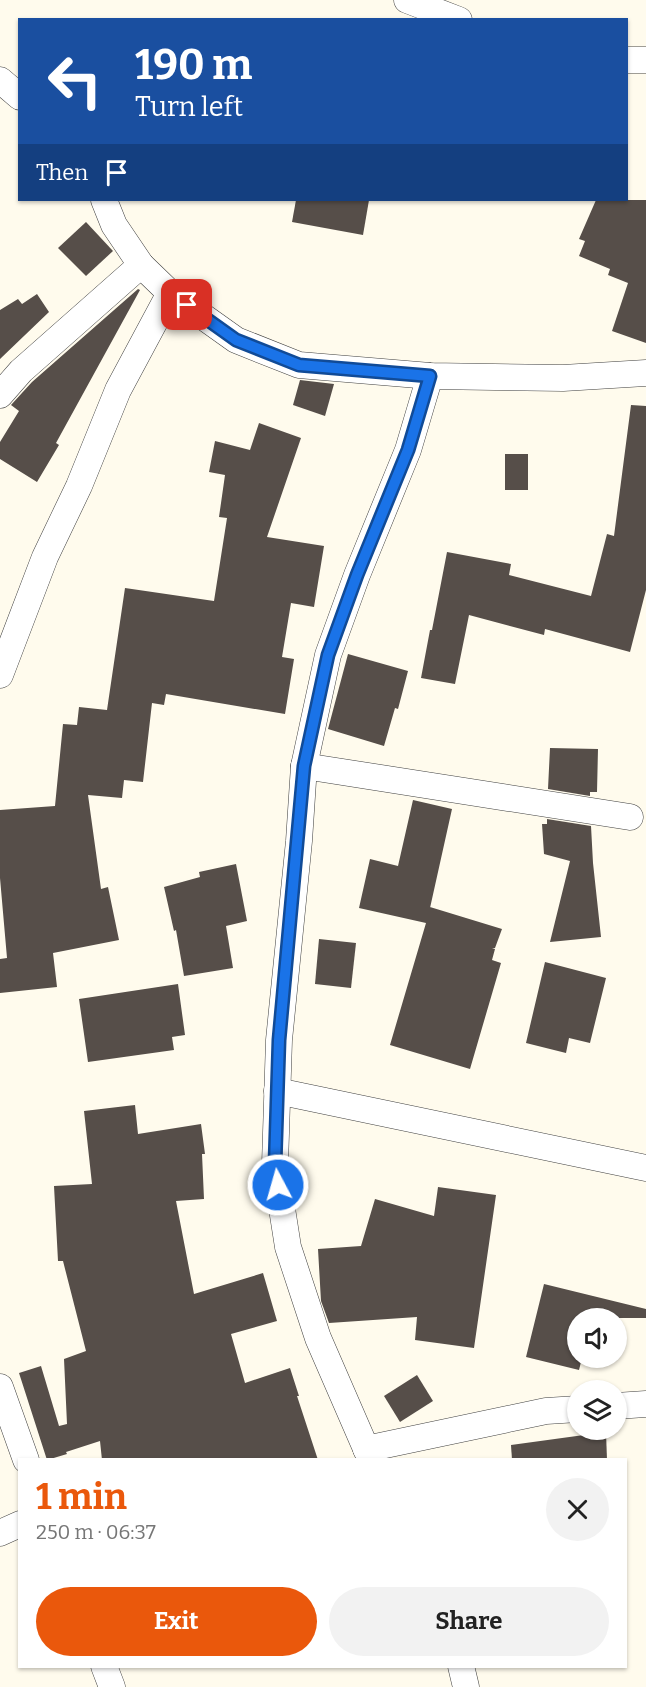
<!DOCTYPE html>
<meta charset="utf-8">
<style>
body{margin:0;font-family:Bitter,serif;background:#f2f2f2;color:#222;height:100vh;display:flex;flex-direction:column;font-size:22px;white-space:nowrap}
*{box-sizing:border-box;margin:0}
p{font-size:20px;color:#767676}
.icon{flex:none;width:33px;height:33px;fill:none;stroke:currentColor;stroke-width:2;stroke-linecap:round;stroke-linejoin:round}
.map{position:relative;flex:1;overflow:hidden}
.panel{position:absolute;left:18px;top:1458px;width:609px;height:210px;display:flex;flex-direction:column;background:#fff;border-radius:0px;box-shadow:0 2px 4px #0004}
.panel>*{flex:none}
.top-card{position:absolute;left:18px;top:18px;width:610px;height:183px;border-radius:0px;box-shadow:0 2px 4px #0004;background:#1a4fa0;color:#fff;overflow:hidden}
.controls{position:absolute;left:567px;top:1308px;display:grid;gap:12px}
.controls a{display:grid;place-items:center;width:60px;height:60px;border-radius:50%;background:#fff;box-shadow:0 2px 4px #0004;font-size:30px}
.pin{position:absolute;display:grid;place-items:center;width:51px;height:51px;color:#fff;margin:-26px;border-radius:12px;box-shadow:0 3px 9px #0006}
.me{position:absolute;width:66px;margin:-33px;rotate:354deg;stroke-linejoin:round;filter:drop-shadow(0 0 4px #0008)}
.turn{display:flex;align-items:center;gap:21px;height:126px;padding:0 18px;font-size:27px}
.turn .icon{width:78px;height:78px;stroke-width:2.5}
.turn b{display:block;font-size:42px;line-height:51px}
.then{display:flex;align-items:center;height:57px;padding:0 18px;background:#0003;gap:12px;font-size:22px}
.round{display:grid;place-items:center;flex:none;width:63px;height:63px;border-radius:32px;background:#f2f2f2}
.summary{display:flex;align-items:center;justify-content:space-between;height:102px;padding:0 18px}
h1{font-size:36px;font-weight:700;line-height:45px;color:#ea580c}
.action{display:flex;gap:12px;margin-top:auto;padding:12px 18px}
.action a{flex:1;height:69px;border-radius:36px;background:#ea580c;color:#fff;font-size:24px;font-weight:700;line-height:69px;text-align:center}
.action a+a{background:#f2f2f2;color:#222}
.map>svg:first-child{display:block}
.building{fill:#564e49}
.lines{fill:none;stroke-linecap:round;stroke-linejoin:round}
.minor-casing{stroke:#404040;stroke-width:27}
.minor{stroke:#fff;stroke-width:26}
.route-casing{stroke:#114b97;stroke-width:15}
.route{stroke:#1a73e8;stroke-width:10}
</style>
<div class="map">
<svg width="646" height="1687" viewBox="0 0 646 1687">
<rect width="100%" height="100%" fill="#fffbed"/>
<g class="building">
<path d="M296 200H369L363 235 292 222Z"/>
<path d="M596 200H646V343L612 331 628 283 608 275 610 269 579 256 585 241 579 239Z"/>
<path d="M86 222 113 251 86 276 58 248Z"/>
<path d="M138 289 140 290 56 443 59 445 37 482 0 459V442L19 411 11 405 32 382Z"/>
<path d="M37 294 49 312 0 359V310L18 299 22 304Z"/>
<path d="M300 380 334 384 325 416 293 405Z"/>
<path d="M631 405 646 406V590L630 652 545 629 544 635 469 615 455 684 421 678 430 630H432L447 552 511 564 509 575 591 596 607 534 614 536Z"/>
<path d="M259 423 301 438 267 537 324 546 314 607 291 603 282 657 294 659 285 714 166 694 164 705 152 703 143 782 124 780 122 798 88 795 101 889 108 887 119 940 53 953 57 987 0 993V959L7 958 0 878V810L55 806 63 724 77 725 79 707 107 710 125 588 214 601 227 518 219 517 225 475 209 472 215 441 250 450Z"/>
<rect x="505" y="454" width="23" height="36"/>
<path d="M348 654 408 671 398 709 395 708 384 746 328 729Z"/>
<path d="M550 748 598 749 597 792H590V796L548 789Z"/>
<path d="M413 800 452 809 430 908V907L502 929 495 948 492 949H495L492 960 501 963 470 1069 390 1045 426 923 359 908 370 859 398 866Z"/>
<path d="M547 819 591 826 593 863 601 937 550 942 570 861 544 854 542 824H547Z"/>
<path d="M236 864 247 921 226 926 233 968 184 976 176 930 174 931 164 887 200 877 199 872Z"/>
<path d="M319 939 356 943 351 988 315 984Z"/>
<path d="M545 962 606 978 590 1043 569 1038 566 1053 526 1043Z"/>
<path d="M178 984 185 1035 172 1037 174 1050 88 1062 79 999Z"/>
<path d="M135 1105 138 1134 201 1124 205 1154H202L204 1199 176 1201 194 1294 263 1273 277 1321 231 1334 245 1383 290 1368 299 1396H297L318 1460H102L100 1441 66 1452 67 1454 47 1460 19 1373 41 1366 59 1426 67 1424 64 1359 86 1351 63 1261H58L54 1186 92 1184 84 1111Z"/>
<path d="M438 1187 496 1195 474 1348 415 1340 417 1317 329 1323 321 1301 318 1249 361 1246 375 1199 434 1216Z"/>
<path d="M544 1284 646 1309V1318H578V1358H582L579 1370 526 1357Z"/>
<path d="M417 1375 433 1401 400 1422 384 1396Z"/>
<path d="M606 1432 607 1460H512L511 1445Z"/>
</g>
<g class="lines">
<g class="minor-casing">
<g id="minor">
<path d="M407 0 459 20"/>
<path d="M627 60H646"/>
<path d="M0 80 20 97"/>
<path d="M104 200 114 225 141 265 170 293 236 340 299 365 430 376 563 378 646 373"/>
<path d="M0 395 21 371 141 265"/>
<path d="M0 675 45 557 79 486 118 390 170 293"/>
<path d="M304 766 630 817"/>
<path d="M277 1091 646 1168"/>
<path d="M0 1387 26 1460"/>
<path d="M616 1406 646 1404"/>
<path d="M366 1449 546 1411 578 1409"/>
<path d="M371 1460 318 1338 288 1247 275 1164 279 1040 299 841 304 766 328 655 357 575 408 450 430 376"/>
<path d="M0 1533 20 1524"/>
<path d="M104 1666 112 1687"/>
<path d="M461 1666 466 1687"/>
</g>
</g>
<use href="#minor" class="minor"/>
</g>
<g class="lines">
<g class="route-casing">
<path id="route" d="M187 305 236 340 299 365 430 376 408 450 357 575 328 655 304 766 279 1040 275 1164 278 1185"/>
</g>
<use href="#route" class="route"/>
</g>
</svg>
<div class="controls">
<a><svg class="icon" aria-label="sound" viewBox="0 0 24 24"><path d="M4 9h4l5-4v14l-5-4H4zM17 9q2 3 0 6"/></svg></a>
<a><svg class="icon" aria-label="layers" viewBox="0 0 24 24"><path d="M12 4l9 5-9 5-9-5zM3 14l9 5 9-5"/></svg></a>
</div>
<div class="pin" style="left:187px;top:305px;background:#d93025"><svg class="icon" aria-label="arrive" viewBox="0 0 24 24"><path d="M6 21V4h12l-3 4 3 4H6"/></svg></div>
<svg class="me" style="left:278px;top:1185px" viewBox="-20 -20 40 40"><circle r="17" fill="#1a73e8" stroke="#fff" stroke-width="3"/><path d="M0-11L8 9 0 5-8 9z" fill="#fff"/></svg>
<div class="top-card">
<div class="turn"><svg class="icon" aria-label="left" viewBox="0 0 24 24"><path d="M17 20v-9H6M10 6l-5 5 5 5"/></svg><div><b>190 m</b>Turn left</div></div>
<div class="then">Then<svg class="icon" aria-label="arrive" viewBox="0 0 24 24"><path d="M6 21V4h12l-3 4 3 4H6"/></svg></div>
</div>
<section class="panel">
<div class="summary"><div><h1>1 min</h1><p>250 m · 06:37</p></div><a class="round"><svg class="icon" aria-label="close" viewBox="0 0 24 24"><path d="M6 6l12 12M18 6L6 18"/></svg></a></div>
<div class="action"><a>Exit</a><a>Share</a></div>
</section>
</div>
